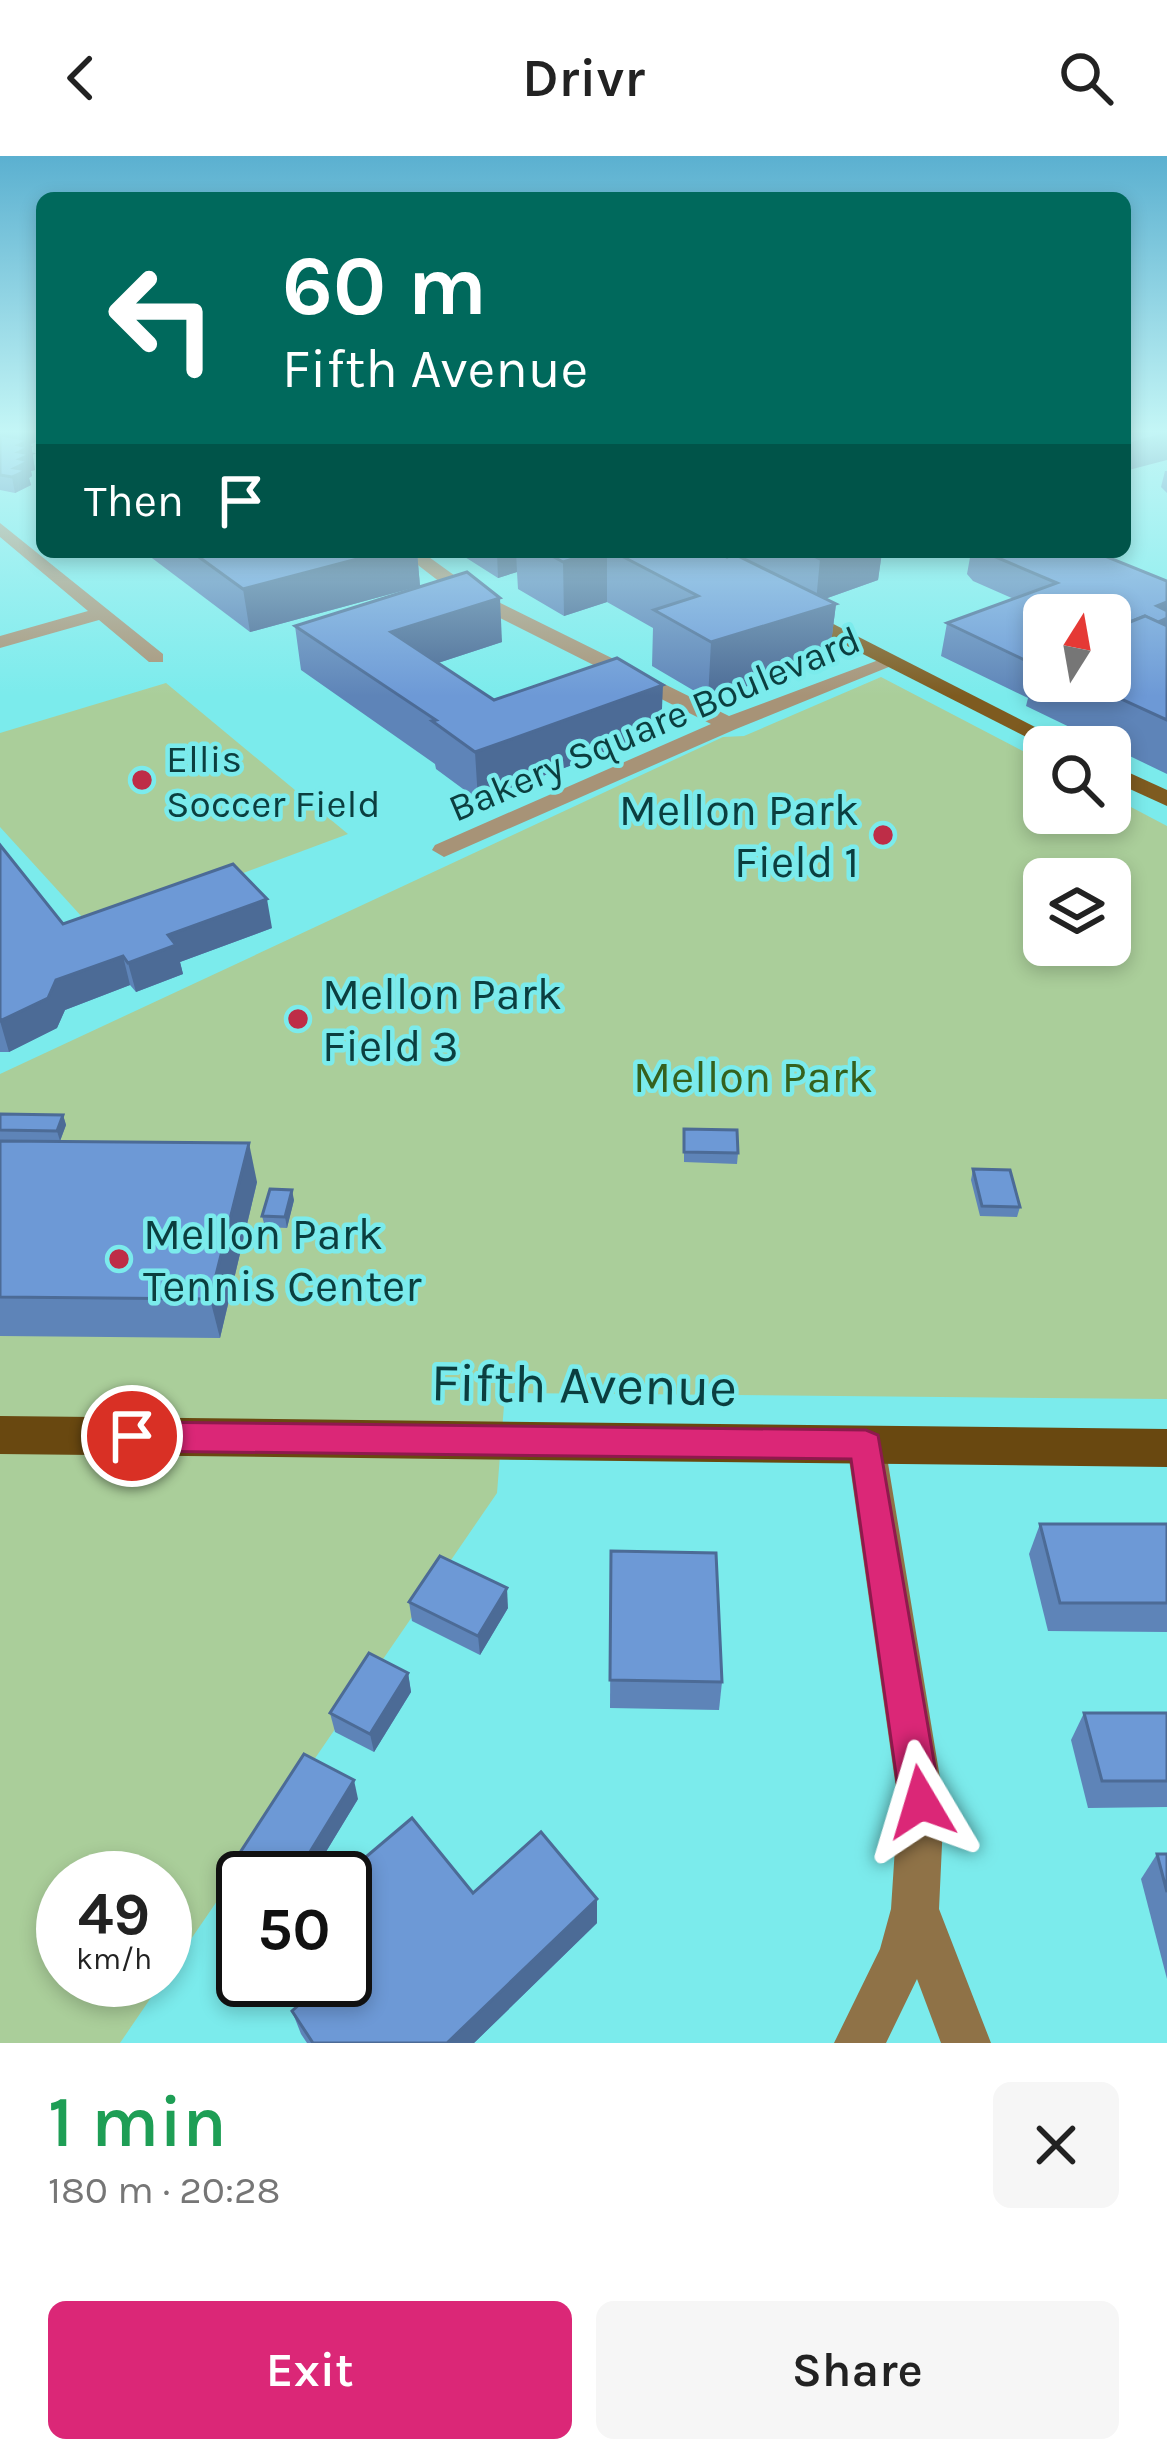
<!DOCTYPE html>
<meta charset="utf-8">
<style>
body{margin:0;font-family:Karla,sans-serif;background:#f6f6f6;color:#222;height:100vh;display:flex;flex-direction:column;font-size:45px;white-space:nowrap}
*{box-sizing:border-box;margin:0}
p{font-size:39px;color:#767676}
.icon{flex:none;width:66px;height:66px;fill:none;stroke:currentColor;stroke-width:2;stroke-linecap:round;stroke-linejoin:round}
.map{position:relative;height:1887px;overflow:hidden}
.side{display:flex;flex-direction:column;background:#fff;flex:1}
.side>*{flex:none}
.hud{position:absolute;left:36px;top:36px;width:1095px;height:366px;border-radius:18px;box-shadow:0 6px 18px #0003;background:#00695c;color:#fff;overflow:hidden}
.needle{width:78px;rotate:11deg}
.tools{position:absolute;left:1023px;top:438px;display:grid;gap:24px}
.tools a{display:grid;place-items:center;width:108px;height:108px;border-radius:18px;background:#fff;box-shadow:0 6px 18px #0003;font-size:60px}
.speed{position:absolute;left:36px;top:1695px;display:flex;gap:24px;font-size:60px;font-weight:700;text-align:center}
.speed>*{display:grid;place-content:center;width:156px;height:156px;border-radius:50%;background:#fff;box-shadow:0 6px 18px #0003;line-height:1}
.speed small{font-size:30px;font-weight:400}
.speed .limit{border:6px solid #111;border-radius:18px;background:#fff;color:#111}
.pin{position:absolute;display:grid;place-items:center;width:102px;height:102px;color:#fff;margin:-51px;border:6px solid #fff;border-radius:50%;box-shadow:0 3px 12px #0007}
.me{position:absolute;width:132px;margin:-66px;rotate:353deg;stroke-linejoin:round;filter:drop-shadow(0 0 9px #0008)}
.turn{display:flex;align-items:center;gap:42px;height:252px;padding:0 48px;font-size:54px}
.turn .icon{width:156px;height:156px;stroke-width:2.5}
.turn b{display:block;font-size:84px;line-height:102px}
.then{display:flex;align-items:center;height:114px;padding:0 48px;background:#0003;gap:24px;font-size:45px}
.round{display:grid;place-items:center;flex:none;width:126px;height:126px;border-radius:18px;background:#f6f6f6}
.head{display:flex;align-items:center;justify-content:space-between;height:204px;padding:0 48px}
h1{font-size:72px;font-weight:600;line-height:90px;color:#1e9e55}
.primary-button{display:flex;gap:24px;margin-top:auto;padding:24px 48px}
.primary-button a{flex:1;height:138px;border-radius:18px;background:#db2777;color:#fff;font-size:48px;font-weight:600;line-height:138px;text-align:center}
.primary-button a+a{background:#f6f6f6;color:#222}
header{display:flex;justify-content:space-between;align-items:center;height:156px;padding:0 48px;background:#fff;font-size:54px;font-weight:600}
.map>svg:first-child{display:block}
.green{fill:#aace9a;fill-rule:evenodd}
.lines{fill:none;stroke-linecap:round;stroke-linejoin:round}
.street{fill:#a79377;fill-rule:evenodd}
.secondary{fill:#8f7247;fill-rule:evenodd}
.primary{fill:#7e5b20;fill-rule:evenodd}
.highway{fill:#694810;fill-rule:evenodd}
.wall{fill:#5e84b8;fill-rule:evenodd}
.shaded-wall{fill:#4c6b96}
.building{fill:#6d99d6;stroke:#4c6b96;stroke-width:3}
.route{fill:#db2777;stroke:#8e194d;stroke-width:3}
.poi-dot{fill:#be2d47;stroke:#7bebec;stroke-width:4.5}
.labels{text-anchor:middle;stroke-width:9;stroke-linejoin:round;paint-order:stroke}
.far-street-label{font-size:39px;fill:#0b3e3f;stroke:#7bebec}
.far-poi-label{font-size:39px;fill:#0b3e3f;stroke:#7bebec;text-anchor:start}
.poi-label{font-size:45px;fill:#0b3e3f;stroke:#7bebec;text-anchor:start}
.park-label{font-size:45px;fill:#35611d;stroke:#7bebec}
.near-street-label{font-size:54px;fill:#0b3e3f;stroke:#7bebec}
</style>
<header><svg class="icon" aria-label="back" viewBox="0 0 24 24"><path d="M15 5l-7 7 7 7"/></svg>Drivr<svg class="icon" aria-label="search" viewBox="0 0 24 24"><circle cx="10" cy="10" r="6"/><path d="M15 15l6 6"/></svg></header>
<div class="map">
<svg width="1167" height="1887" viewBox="0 0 1167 1887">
<rect width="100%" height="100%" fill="#7bebec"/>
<g class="green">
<path d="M881 521 1044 606V657H1110V640L1167 670V1243L505 1237 497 1337 165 1821V1722H63V1824H163L120 1887H0V918L723 581 744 580ZM1044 723H1110V789H1044Z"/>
<path d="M166 527 348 678 93 773 0 671V577Z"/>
</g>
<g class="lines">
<g class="street">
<path d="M0 367 163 498V506H149L99 464 0 492V480L88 455 0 381Z"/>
<path d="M401 396H422L476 435 729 560 884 502 901 506 736 573 444 701 432 694 435 689 711 568 462 443Z"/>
</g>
<path class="secondary" d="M866 1273 879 1278 885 1289 944 1646 939 1753 991 1887H941L917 1823 886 1887H834L880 1793 891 1753 898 1646 847 1289 853 1278Z"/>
<g class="primary">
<path d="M792 454H806L1074 591H1046L792 462Z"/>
<path d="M1110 608 1167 634V650L1110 624Z"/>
</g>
<path class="highway" d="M0 1260 1167 1273V1311L0 1298Z"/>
</g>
<g class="wall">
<path d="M0 275H42V278L37 281 38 285 31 288 35 314 31 315 32 320 29 322 31 329 15 337 0 334Z"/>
<path d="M1165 315H1167V337L1161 331Z"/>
<path d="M144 396H417L420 430 250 476Z"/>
<path d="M457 396H882L878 424 825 443 836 448 829 503 708 543 652 510 653 472 607 446 564 460 518 433 517 416 498 422Z"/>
<path d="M971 396H1095L1167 425V618L1026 550 1028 542 941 500 947 467 1014 443 973 425 967 418ZM1044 459 1110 525H1044Z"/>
<path d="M295 470 502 486 438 507 494 544 661 576 478 644 436 613 435 608 301 514Z"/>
<path d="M0 689 63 768 272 772 180 806 183 818 136 836 130 829 65 854 57 872 9 896H0Z"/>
<path d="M0 958 63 959 66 969 60 985 0 984Z"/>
<path d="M684 973 738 997 737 1008 684 1006Z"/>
<path d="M0 985 257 1026 220 1182 0 1180Z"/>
<path d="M973 1013 1020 1051 1017 1061 980 1060 971 1024Z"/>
<path d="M294 1044 287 1072 265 1071 262 1060Z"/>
<path d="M1040 1368H1167V1476L1048 1475 1029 1398Z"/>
<path d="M611 1395 722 1526 719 1554 610 1552Z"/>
<path d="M409 1446 508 1452 480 1499 412 1465Z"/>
<path d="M408 1517 411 1536 374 1596 335 1576 330 1557Z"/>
<path d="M1084 1557H1167V1651L1088 1652 1071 1584Z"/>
<path d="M358 1643 310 1722H243V1733L237 1729 230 1712Z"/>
<path d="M1157 1698H1167V1823L1141 1723Z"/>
<path d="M345 1722 473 1737 597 1743V1767L474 1887H307L301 1878 292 1855 359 1796 345 1776Z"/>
</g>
<g class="shaded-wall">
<path d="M22 275H42V278L37 281 38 285 31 288 35 314 31 315 32 320 29 322 31 329 15 337 12 321 19 289 23 287 20 276Z"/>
<path d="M1167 278V304L1125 315V289Z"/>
<path d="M384 396H417L420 430 250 476 243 433Z"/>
<path d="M497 396H516L517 416 498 422Z"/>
<path d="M596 396H607V446L564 460 563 406Z"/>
<path d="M842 396H882L878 424 816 446 820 403Z"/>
<path d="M500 442 502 486 395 521 391 476Z"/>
<path d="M1167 446V491L1110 515 1157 450Z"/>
<path d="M836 448 829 503 708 543 711 486Z"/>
<path d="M663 529 661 576 478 644 475 596Z"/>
<path d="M267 743 272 772 180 806 183 818 136 836 128 807 168 779Z"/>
<path d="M123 800 130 829 65 854 57 872 9 896 0 865 56 824Z"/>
<path d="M63 959 66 969 60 985 57 975Z"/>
<path d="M249 987 257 1026 220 1182 210 1143Z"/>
<path d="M292 1034 294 1044 287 1072 285 1061Z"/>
<path d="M507 1432 508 1452 480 1499 478 1480Z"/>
<path d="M408 1517 411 1536 374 1596 370 1578Z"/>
<path d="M354 1624 358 1643 310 1722H294Z"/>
<path d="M597 1743V1767L474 1887H447Z"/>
</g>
<g class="building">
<path d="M1125 275H1167V278L1125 289Z"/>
<path d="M0 279 30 284 19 289 29 291 19 296 31 298 20 303 29 305 15 312 27 314 12 321 0 319Z"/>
<path d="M192 396H384L243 433Z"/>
<path d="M545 396H596L563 406Z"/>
<path d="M614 396H717L727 401 734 398 836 448 711 486 654 454 698 440Z"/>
<path d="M805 396H842L820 403Z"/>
<path d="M984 396H1095L1167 425V446L1157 450 1167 455V462L1158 466 1145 460 1110 474V459H1044V501L1036 504 1035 509 947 467 1057 427Z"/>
<path d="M467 416 500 442 391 476 494 544 617 502 663 529 475 596 432 565 436 564 295 470Z"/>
<path d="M1145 460 1167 470V564L1082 525H1110V474Z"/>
<path d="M0 689 63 768 233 708 267 743 168 779 176 789 128 807 123 800 56 824 48 842 0 865Z"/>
<path d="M0 958 63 959 57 975 0 974Z"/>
<path d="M684 973 737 974 738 997 684 996Z"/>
<path d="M0 985 249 987 210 1143 0 1141Z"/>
<path d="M973 1013 1010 1014 1020 1051 982 1050Z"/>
<path d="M270 1033 292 1034 285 1061 262 1060Z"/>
<path d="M1040 1368H1167V1447H1060Z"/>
<path d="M611 1395 716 1397 722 1526 610 1524Z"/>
<path d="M440 1400 507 1432 478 1480 409 1446Z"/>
<path d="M369 1497 408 1517 370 1578 330 1557Z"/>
<path d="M1084 1557H1167V1625H1102Z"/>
<path d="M304 1598 354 1624 294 1722H248L230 1712Z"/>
<path d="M412 1662 473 1737 541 1676 597 1743 447 1887H313L292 1855 327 1824H345V1809L366 1790 345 1761V1722H341Z"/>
<path d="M1157 1698H1167V1736Z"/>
</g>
<linearGradient id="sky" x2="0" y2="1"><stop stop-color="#5bb0d0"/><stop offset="0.51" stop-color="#c4f6f6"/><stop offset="1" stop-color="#c4f6f6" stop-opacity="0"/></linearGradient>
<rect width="1167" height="540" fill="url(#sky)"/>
<path class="route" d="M132 1266 866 1274 878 1279 941 1646 935 1661 921 1667 906 1661 900 1646 851 1303 132 1295 120 1290 115 1280 120 1270Z"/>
<g class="poi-dot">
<circle cx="142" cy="624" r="12"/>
<circle cx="883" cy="679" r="12"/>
<circle cx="298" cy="863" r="12"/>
<circle cx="119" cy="1103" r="12"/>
</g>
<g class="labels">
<g class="far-street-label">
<text transform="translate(654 567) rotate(-23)" y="14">Bakery Square Boulevard</text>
</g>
<g class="far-poi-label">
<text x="166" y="616">Ellis<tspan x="166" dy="45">Soccer Field</tspan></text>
</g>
<g class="poi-label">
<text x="859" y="669" text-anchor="end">Mellon Park<tspan x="859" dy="52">Field 1</tspan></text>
<text x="322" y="853">Mellon Park<tspan x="322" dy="52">Field 3</tspan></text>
<text x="143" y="1093">Mellon Park<tspan x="143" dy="52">Tennis Center</tspan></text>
</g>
<g class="park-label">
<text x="753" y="936">Mellon Park</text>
</g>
<g class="near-street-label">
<text transform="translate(584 1228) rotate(1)" y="19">Fifth Avenue</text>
</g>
</g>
</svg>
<div class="tools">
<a><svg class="needle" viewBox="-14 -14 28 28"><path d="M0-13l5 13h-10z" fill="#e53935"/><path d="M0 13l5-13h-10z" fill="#767676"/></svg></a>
<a><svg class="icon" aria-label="search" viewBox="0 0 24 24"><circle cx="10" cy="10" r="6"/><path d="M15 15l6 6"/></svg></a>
<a><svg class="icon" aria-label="layers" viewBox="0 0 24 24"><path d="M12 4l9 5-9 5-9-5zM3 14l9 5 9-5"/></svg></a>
</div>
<div class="speed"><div>49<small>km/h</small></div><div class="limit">50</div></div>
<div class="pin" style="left:132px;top:1280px;background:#d93025"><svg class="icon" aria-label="arrive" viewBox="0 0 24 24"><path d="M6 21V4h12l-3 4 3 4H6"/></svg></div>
<svg class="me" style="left:921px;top:1646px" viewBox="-20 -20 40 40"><path d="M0-17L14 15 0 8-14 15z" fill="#db2777" stroke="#fff" stroke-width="4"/></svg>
<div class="hud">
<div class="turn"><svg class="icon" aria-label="left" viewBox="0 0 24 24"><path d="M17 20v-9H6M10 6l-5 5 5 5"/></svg><div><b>60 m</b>Fifth Avenue</div></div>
<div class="then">Then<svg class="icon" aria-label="arrive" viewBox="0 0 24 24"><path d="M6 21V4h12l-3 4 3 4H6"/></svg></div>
</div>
</div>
<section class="side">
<div class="head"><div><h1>1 min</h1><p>180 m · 20:28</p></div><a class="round"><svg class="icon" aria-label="close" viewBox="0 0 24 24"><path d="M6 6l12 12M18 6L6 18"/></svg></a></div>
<div class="primary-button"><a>Exit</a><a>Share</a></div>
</section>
